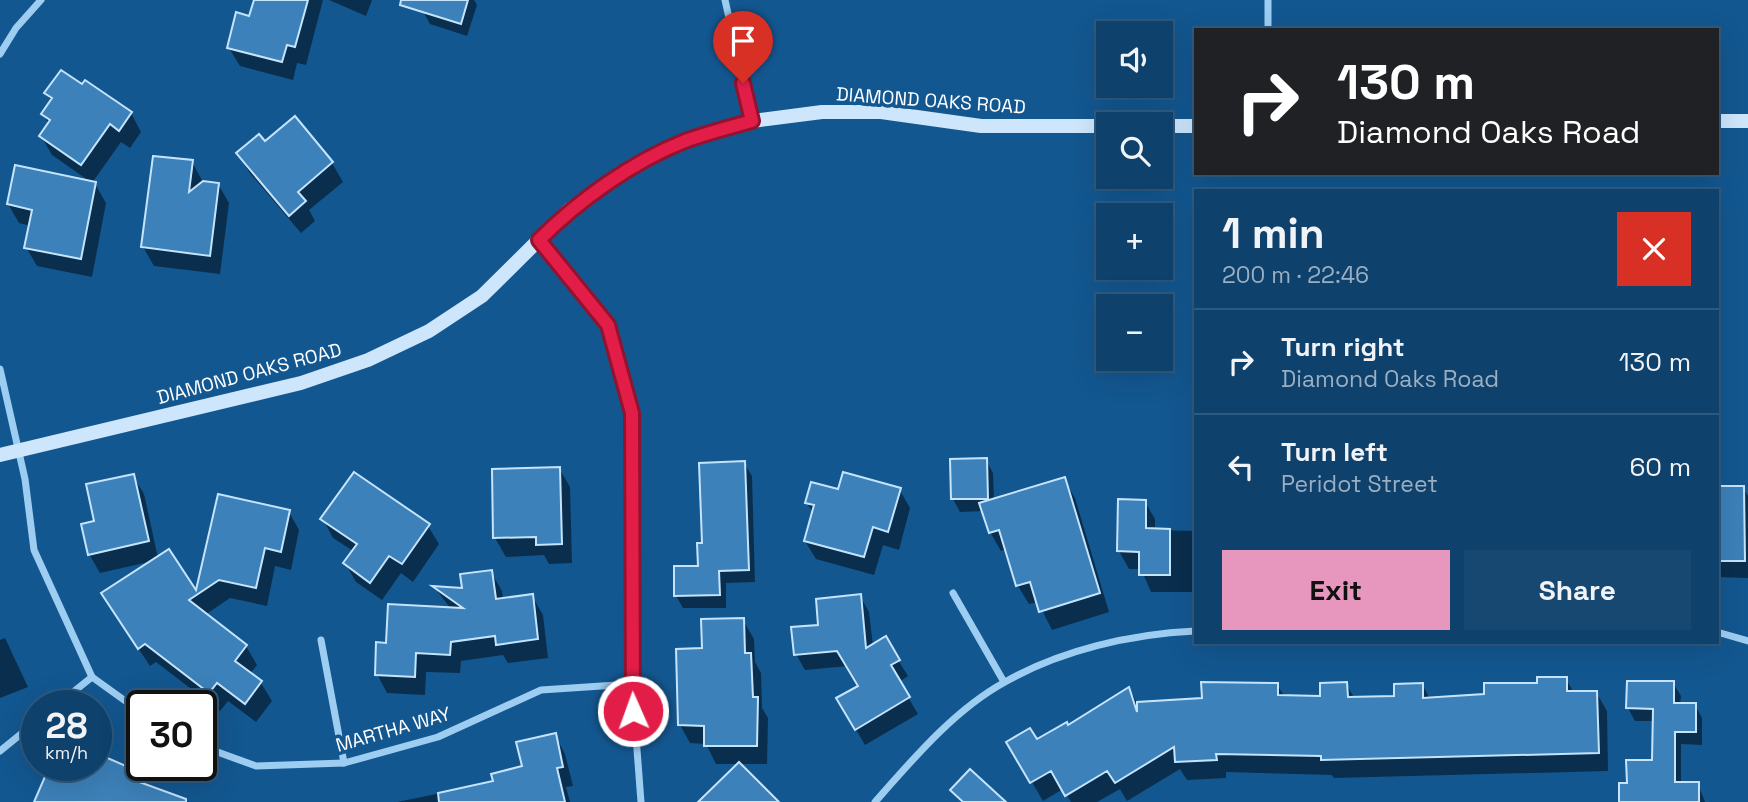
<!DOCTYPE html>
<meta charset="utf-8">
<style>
body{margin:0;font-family:"Space Grotesk",sans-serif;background:#174872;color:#f1f3f6;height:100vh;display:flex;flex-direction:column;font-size:26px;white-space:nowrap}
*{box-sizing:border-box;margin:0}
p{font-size:23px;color:#9bafc2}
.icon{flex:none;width:38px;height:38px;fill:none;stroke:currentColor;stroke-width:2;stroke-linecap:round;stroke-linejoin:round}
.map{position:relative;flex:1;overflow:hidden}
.side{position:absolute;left:1194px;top:189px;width:525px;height:455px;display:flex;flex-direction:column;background:#0e416c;border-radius:0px;box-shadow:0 7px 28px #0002,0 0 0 2px #2e5a7f}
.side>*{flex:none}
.guide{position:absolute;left:1194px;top:28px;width:525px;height:147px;border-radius:0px;box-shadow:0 7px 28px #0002,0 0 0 2px #2e5a7f;background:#202124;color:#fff;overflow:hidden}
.buttons{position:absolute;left:1096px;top:21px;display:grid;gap:14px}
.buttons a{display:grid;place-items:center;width:77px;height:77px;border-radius:0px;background:#0e416c;box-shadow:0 7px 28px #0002,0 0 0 2px #2e5a7f;font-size:35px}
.speed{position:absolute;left:21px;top:690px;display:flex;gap:14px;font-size:35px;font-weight:700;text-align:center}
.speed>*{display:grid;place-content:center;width:91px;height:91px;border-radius:50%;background:#0e416c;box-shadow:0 7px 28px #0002,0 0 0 2px #2e5a7f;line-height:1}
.speed small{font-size:18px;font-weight:400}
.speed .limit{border:4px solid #111;border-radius:10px;background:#fff;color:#111}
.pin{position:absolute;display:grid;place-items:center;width:60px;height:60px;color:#fff;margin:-72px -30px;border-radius:50% 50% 50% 0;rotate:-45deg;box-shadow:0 0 7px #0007}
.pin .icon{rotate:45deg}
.me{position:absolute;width:77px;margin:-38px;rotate:358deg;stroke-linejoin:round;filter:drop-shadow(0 0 5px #0008)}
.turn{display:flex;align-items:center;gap:24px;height:147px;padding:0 28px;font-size:32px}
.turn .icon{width:91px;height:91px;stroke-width:2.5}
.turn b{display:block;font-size:49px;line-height:60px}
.round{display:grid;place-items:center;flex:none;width:74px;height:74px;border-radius:0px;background:#174872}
.headline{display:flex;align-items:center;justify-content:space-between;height:119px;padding:0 28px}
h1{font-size:42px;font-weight:800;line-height:52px}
.cta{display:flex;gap:14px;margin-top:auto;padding:14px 28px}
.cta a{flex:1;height:80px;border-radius:0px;background:#e797bd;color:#111;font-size:28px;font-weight:800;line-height:80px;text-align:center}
.cta a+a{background:#174872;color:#f1f3f6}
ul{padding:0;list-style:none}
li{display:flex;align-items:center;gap:21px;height:105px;padding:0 28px;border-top:2px solid #2e5a7f}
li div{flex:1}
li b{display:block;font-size:26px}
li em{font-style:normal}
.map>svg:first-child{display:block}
.shadow{fill:#0007}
.building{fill:#3c81b9;stroke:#c5e4fc;stroke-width:2}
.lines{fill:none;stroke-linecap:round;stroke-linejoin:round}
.street{stroke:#9ecdf2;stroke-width:7}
.secondary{stroke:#cde6fc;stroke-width:14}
.route-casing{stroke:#92132f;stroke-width:18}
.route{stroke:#e11d48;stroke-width:12}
.labels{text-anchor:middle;stroke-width:7;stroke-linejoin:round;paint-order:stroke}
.street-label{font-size:19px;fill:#fff;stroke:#135790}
</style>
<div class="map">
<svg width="1748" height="802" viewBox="0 0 1748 802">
<rect width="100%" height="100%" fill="#135790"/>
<g class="shadow">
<path d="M256 0H323L306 65 297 63 293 80 240 66 229 48 251 18Z"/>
<path d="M329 0H372L366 16Z"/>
<path d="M426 0H474L477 5 467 36 430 24 423 11Z"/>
<path d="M46 93 131 113 141 132 130 148 121 142 92 183 52 155 41 136 49 124 43 114 52 102Z"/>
<path d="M294 118 332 163 343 182 309 210 315 221 301 233 249 172 238 153 265 144Z"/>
<path d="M192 162 203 182 218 184 229 203 220 274 154 266 143 247Z"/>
<path d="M95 184 106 203 92 277 37 266 26 247 31 226 19 223 8 204Z"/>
<path d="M986 460 993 473 994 500 1064 479 1075 498 1109 612 1052 630 1038 602 1029 604 1018 586 1007 549 1001 551 990 532 984 511 960 512 953 499Z"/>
<path d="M744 463 752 476 755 582 726 583V608H683L676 596 699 567 704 544Z"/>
<path d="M559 468 570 487 572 563 549 564 544 555 506 557 495 538Z"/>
<path d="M133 476 144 494 158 558 197 594 289 512 299 530 291 570 275 566 267 606 230 598 205 615 246 646 257 665 250 674 261 683 272 701 256 722 228 701 220 711 156 662 150 666 114 612 153 561 100 573 89 554 96 523Z"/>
<path d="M1717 488H1743L1748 496V578L1717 577Z"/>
<path d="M899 489 910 508 899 550 883 545 874 575 816 559 805 541 813 513 807 503 840 492Z"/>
<path d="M1145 502 1155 519V530L1195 531V592H1151L1141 569H1129L1119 551Z"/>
<path d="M323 519 428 526 439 544 413 582 401 573 382 600 356 582 345 563 353 551 333 538Z"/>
<path d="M491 572 502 591 503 600 532 596 543 615 548 658 508 663 503 655 461 661 460 673 426 672 425 695 387 693 377 674 388 644 451 609 435 588 464 589Z"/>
<path d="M860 596 869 612 873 646 885 639 908 676 899 682 918 714 865 745 838 699 860 686 848 666 805 670 796 654 820 626Z"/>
<path d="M743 620 754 639 755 662 761 673 762 708 768 718 767 764H739L777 802H700L739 764H716L706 744 690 743 680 725 704 649Z"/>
<path d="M5 638 28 687 0 698V640Z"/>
<path d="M1566 679 1574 693 1596 692 1607 711 1608 771 1334 778 1332 775 1226 772V778L1187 780 1180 769 1127 801 1120 789 1097 802H1071L1063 789 1043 801 1009 743 1037 742 1068 727 1129 689 1137 703 1204 700 1277 685 1285 697 1322 698 1346 684 1355 699 1396 698 1422 684 1430 699 1486 695Z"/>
<path d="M1673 683 1681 696 1680 705H1695L1702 718V745L1681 744V784H1698L1705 802H1629L1654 762V721H1635L1628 708Z"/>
<path d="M555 735 565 754 573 786 566 787 570 802H397L495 782 524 768Z"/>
<path d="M52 765H96L134 771 142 785 188 802H39Z"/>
</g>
<g class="building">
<path d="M254 0H308L295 47 287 45 282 62 227 48 236 12 249 16Z"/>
<path d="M401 0H468L461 24 400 5Z"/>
<path d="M61 70 82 84 85 80 132 112 119 131 110 124 81 165 39 136 50 120 41 114 52 98 44 93Z"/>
<path d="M295 116 333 162 298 192 306 201 289 216 236 153 259 134 265 141Z"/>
<path d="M153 156 193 160 189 192 203 181 219 183 210 256 141 247Z"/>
<path d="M15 165 96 182 81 259 24 248 32 210 7 204Z"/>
<path d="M987 458 988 499H951L950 459Z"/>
<path d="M745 461 749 570 719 571 720 595 674 596V566H698L697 543H702L699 463Z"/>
<path d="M560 467 562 544 536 545V537L493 538 492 469Z"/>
<path d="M354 472 430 524 402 564 389 556 370 583 343 563 357 544 320 519Z"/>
<path d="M843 472 901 488 888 532 873 527 864 557 804 541 814 505 805 503 811 482 838 489Z"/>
<path d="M134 474 149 541 88 555 81 524 94 521 86 484Z"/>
<path d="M1065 477 1100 593 1039 612 1030 582 1016 586 999 530 989 533 979 503Z"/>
<path d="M1717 486H1744L1745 561H1717Z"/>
<path d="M218 494 290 510 281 552 265 548 256 588 219 580 189 600 247 645 235 661 262 681 245 704 217 683 209 693 145 644 138 649 101 593 169 549 196 590Z"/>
<path d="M1118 499 1146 500V528L1170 529V575H1139V552L1117 551Z"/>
<path d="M492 570 496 599 533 594 538 639 496 645 495 636 451 642 450 655 416 653 415 677 375 675 376 642 386 643 388 604 463 608 432 586 462 588 460 574Z"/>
<path d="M861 594 866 648 886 636 900 660 891 665 910 697 855 730 836 698 858 686 837 651 794 655 791 627 818 625 816 599Z"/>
<path d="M744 618 745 653H751L753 697H758L757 746H704V726L678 725 676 649 702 648 701 619Z"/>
<path d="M1537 677H1567V691H1597L1599 753 1321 760V756L1216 754 1217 760 1175 762 1174 747 1115 783 1107 771 1065 796 1051 771 1030 783 1006 742 1030 728 1037 739 1067 722 1068 725 1129 687 1137 712V702L1202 698 1201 682 1278 683V695L1320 696V683L1347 682 1348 697 1394 696V684L1423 683V698L1484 694V683H1537Z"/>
<path d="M1627 681H1674V703H1696V732H1675V782H1699V802H1619V783H1627L1626 760H1652L1653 709 1626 708Z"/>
<path d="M556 733 563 767 557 768 565 802H439L438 793 493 781 491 774 522 766 516 742Z"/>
<path d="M96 753 135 770 131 779 186 799V802H34L50 765H96Z"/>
<path d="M739 762 779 802H698Z"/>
<path d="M970 769 1006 802H963L950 790Z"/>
</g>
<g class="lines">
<g class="street">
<path d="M725 0 752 121"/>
<path d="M1268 0V30"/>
<path d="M0 54 16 28 41 0"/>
<path d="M539 240 608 325 632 413V684L641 802"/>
<path d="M0 369 25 479 34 550 92 677 142 713"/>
<path d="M953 593 1004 682"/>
<path d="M1717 632 1748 641"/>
<path d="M321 640 344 763"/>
<path d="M57 705 92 677"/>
<path d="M201 746 256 766 344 763 438 737 541 690 632 684"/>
<path d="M0 751 37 721"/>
<path d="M875 802C913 759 954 710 1005 682 1061 650 1131 634 1195 631"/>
</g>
<g class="secondary">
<path d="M1717 121H1748"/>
<path d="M1160 126H1195"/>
<path d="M0 455 301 383 368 360 429 331 482 296 570 209 638 164 685 141 752 121 822 112H881L981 126H1108"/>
</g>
</g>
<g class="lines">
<g class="route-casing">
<path id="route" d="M633 711 632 413 608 325 539 240C579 200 632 162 685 141 707 133 730 127 752 121L743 83"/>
</g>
<use href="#route" class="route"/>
</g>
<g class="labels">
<g class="street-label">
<text transform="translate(931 100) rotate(4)" y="7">DIAMOND OAKS ROAD</text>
<text transform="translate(249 373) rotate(-15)" y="7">DIAMOND OAKS ROAD</text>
<text transform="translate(393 729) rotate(-16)" y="7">MARTHA WAY</text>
</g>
</g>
</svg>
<div class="buttons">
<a><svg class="icon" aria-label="sound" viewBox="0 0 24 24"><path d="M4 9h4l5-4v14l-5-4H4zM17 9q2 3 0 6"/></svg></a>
<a><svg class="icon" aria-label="search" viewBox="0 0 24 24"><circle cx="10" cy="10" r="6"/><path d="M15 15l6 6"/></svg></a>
<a>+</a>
<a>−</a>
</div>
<div class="speed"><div>28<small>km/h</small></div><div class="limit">30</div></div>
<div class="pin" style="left:743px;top:83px;background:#d93025"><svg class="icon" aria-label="arrive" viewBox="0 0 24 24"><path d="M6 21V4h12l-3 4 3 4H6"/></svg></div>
<svg class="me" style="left:633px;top:711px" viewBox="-20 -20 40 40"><circle r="17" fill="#e11d48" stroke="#fff" stroke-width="3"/><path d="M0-11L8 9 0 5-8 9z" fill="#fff"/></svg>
<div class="guide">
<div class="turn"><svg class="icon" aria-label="right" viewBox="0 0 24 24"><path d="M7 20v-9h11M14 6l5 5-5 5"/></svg><div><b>130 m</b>Diamond Oaks Road</div></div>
</div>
<section class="side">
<div class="headline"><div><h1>1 min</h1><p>200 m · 22:46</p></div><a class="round" style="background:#d93025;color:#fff"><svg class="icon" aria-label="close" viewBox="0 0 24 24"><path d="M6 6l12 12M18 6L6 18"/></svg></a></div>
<ul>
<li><svg class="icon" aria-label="right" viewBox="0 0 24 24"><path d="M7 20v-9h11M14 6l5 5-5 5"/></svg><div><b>Turn right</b><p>Diamond Oaks Road</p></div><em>130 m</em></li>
<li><svg class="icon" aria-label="left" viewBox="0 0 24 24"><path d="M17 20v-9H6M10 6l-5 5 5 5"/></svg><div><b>Turn left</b><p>Peridot Street</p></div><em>60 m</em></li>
</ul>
<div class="cta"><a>Exit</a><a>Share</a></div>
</section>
</div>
